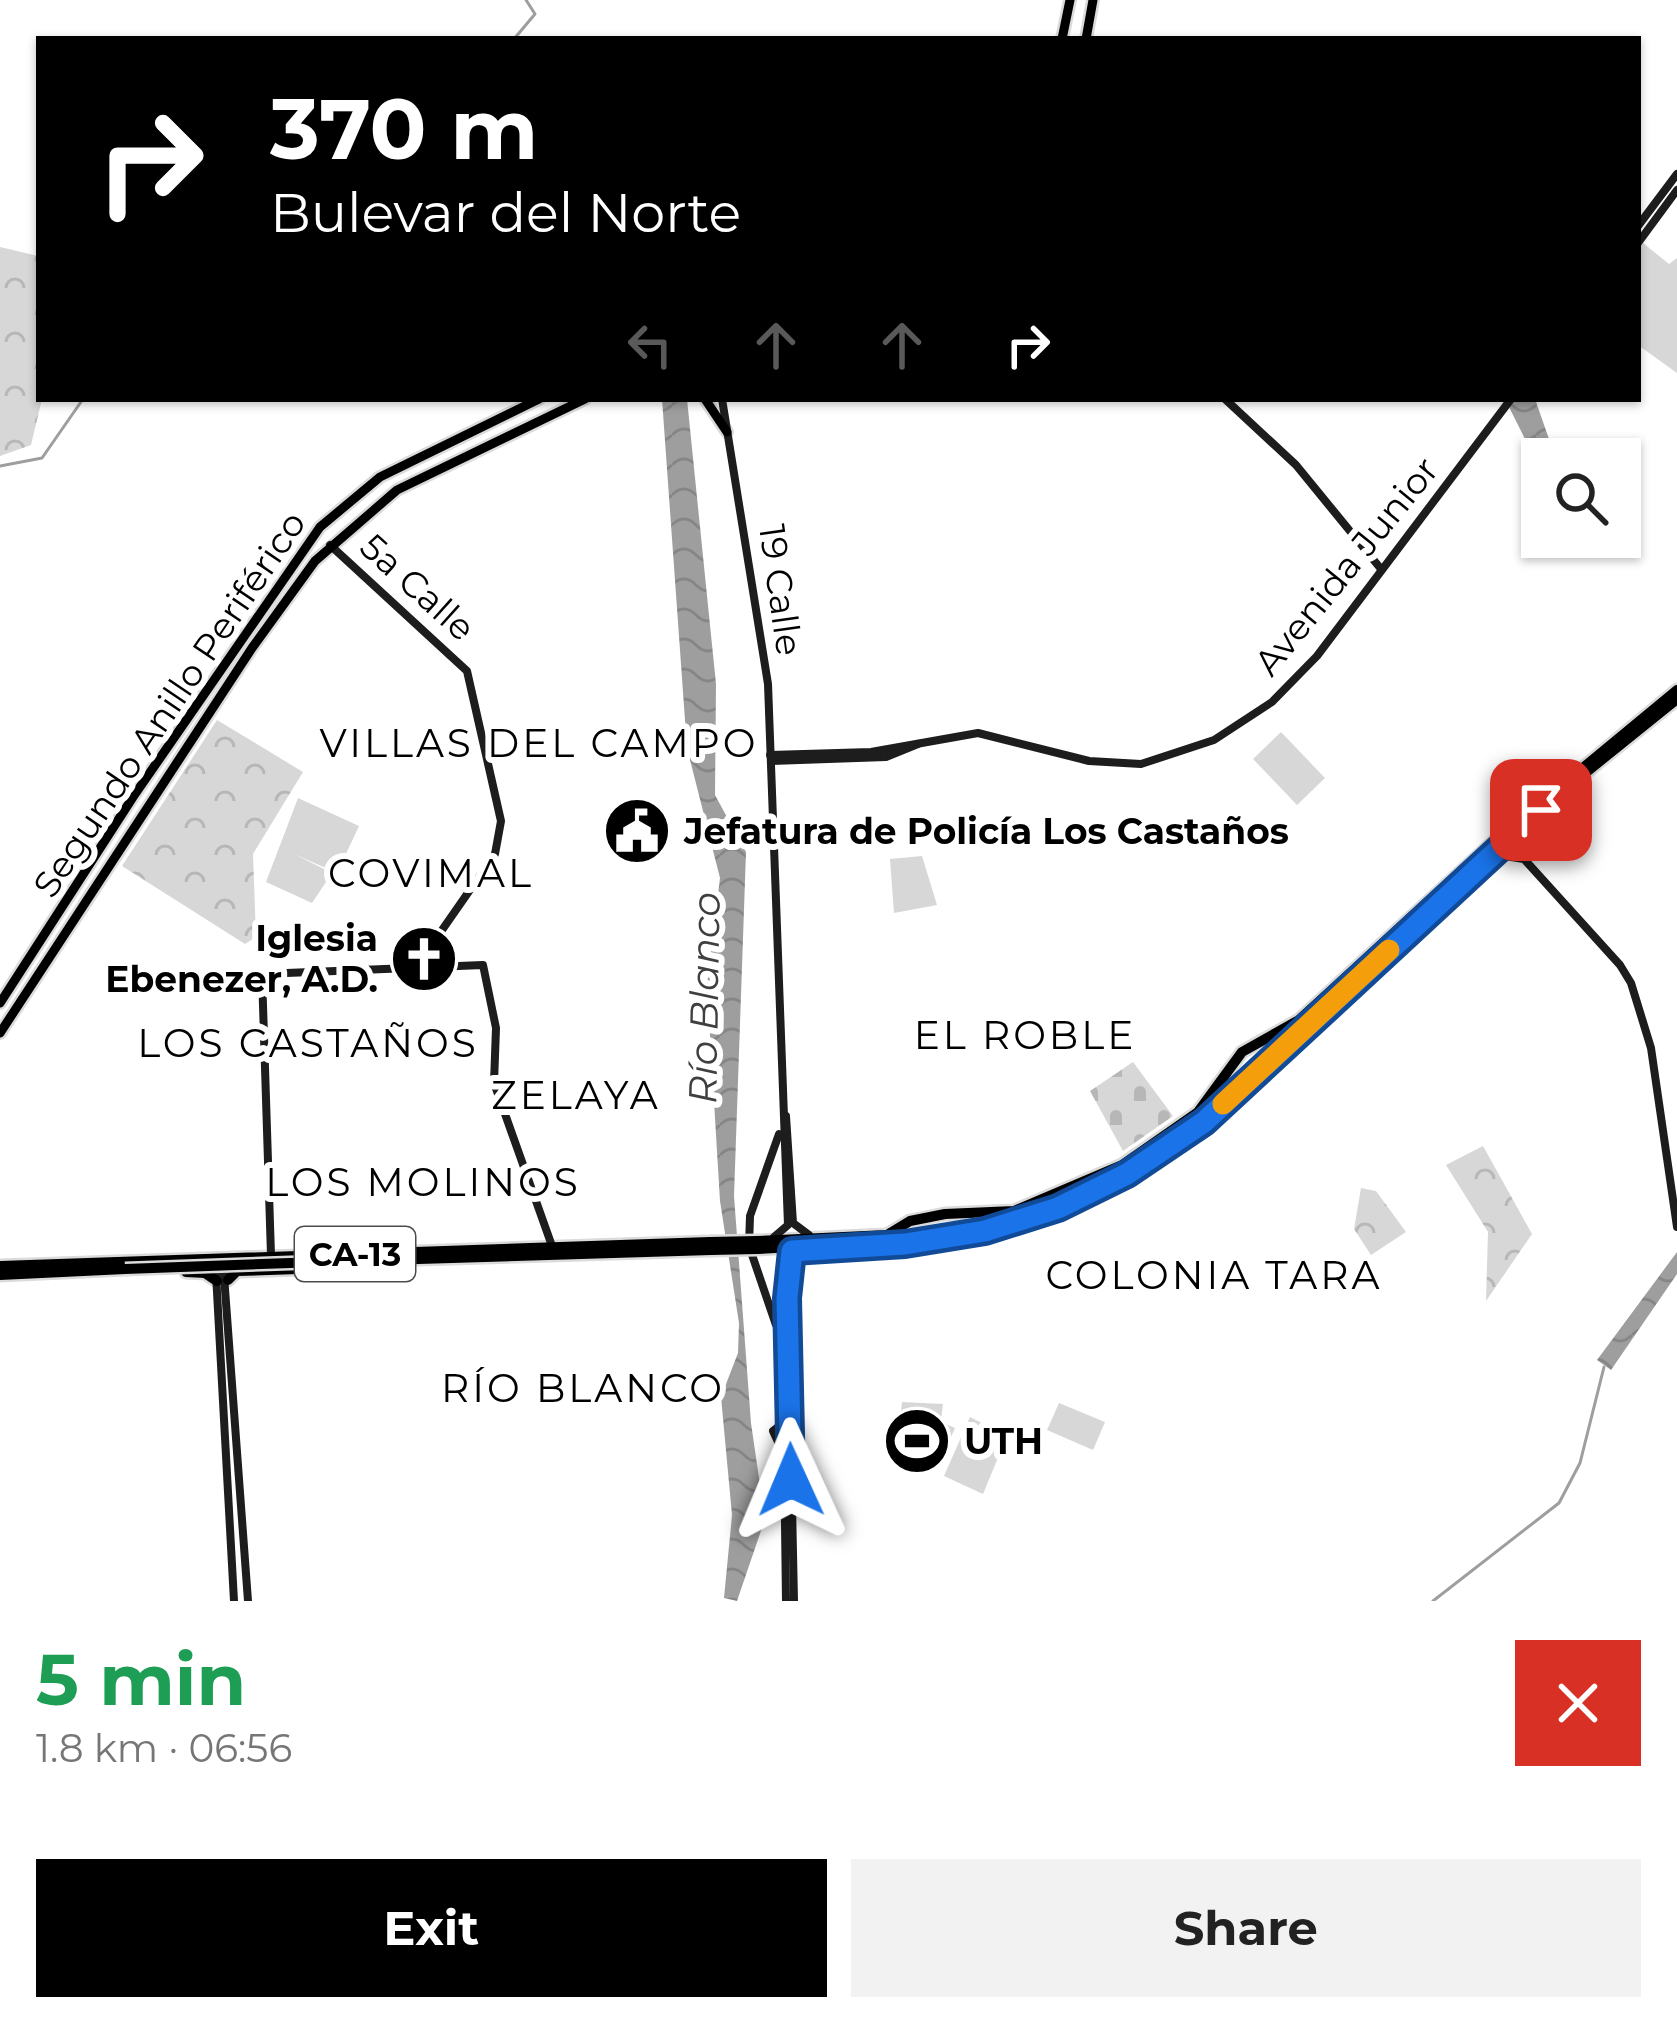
<!DOCTYPE html>
<meta charset="utf-8">
<style>
body{margin:0;font-family:Montserrat,sans-serif;background:#f2f2f2;color:#222;height:100vh;display:flex;flex-direction:column;font-size:45px;white-space:nowrap}
*{box-sizing:border-box;margin:0}
p{font-size:39px;color:#767676}
.icon{flex:none;width:66px;height:66px;fill:none;stroke:currentColor;stroke-width:2;stroke-linecap:round;stroke-linejoin:round}
.map{position:relative;height:1601px;overflow:hidden}
.side{display:flex;flex-direction:column;background:#fff;flex:1}
.side>*{flex:none}
.top-card{position:absolute;left:36px;top:36px;width:1605px;height:366px;border-radius:0px;box-shadow:0 3px 9px #0004;background:#000;color:#fff;overflow:hidden}
.tools{position:absolute;left:1521px;top:438px;display:grid;gap:24px}
.tools a{display:grid;place-items:center;width:120px;height:120px;border-radius:0px;background:#fff;box-shadow:0 3px 9px #0004;font-size:60px}
.pin{position:absolute;display:grid;place-items:center;width:102px;height:102px;color:#fff;margin:-51px;border-radius:24px;box-shadow:0 6px 18px #0006}
.me{position:absolute;width:132px;margin:-66px;rotate:359deg;stroke-linejoin:round;filter:drop-shadow(0 0 9px #0008)}
.turn{display:flex;align-items:center;gap:42px;height:252px;padding:0 36px;font-size:54px}
.turn .icon{width:156px;height:156px;stroke-width:2.5}
.turn b{display:block;font-size:84px;line-height:102px}
.lanes{display:flex;align-items:center;height:114px;padding:0 36px;background:#0003;justify-content:center;gap:60px;direction:ltr}
.lanes .off{opacity:.35}
.round{display:grid;place-items:center;flex:none;width:126px;height:126px;border-radius:0px;background:#f2f2f2}
.summary{display:flex;align-items:center;justify-content:space-between;height:204px;padding:0 36px}
h1{font-size:72px;font-weight:700;line-height:90px;color:#1e9e55}
.primary-button{display:flex;gap:24px;margin-top:auto;padding:24px 36px}
.primary-button a{flex:1;height:138px;border-radius:0px;background:#000;color:#fff;font-size:48px;font-weight:700;line-height:138px;text-align:center}
.primary-button a+a{background:#f2f2f2;color:#222}
.map>svg:first-child{display:block}
.cemetery{fill:url(#cemetery-stones)}
.park{fill:url(#park-crowns)}
.garden{fill:#d7d7d7}
.water{fill:url(#water-waves)}
.lines{fill:none;stroke-linecap:round;stroke-linejoin:round}
.stream{stroke:#9e9e9e;stroke-width:3}
.primary-casing{stroke:#dbdbdb;stroke-width:14}
.highway-casing{stroke:#dbdbdb;stroke-width:15}
.secondary{stroke:#1d1d1d;stroke-width:8}
.primary{stroke:#000;stroke-width:9}
.highway{stroke:#000;stroke-width:10}
.highway-bridge-casing{stroke:#dbdbdb;stroke-width:15;stroke-linecap:butt}
.highway-bridge{stroke:#000;stroke-width:10}
.route-casing{stroke:#114b97;stroke-width:30}
.route{stroke:#1a73e8;stroke-width:21}
.slow{stroke:#f59e0b;stroke-width:21}
.labels{text-anchor:middle;stroke-width:12;stroke-linejoin:round;paint-order:stroke}
.shield{fill:#fff;stroke:#4c4c4c;stroke-width:3}
.shield-label{font-size:33px;font-weight:bold;fill:#000}
.street-label{font-size:36px;fill:#000;stroke:#fff}
.poi-label{font-size:36px;font-weight:bold;fill:#000;stroke:#fff;text-anchor:start}
.neighbourhood-label{font-size:39px;letter-spacing:3px;fill:#000;stroke:#fff}
.water-label{font-size:39px;font-style:italic;fill:#3f3f3f;stroke:#fff}
</style>
<div class="map">
<svg width="1677" height="1601" viewBox="0 0 1677 1601">
<defs>
<pattern id="cemetery-stones" width="16" height="16" patternUnits="userSpaceOnUse" patternTransform="scale(3)"><rect width="16" height="16" fill="#d7d7d7"/><path d="M2 7V4a2 2 0 0 1 4 0v3zM10 15v-3a2 2 0 0 1 4 0v3z" fill="#b7b7b7"/></pattern>
<pattern id="park-crowns" width="20" height="18" patternUnits="userSpaceOnUse" patternTransform="scale(3)"><rect width="20" height="18" fill="#d7d7d7"/><path d="M2 6a3 3 0 1 1 6 0M12 15a3 3 0 1 1 6 0" fill="none" stroke="#b7b7b7"/></pattern>
<pattern id="water-waves" width="16" height="10" patternUnits="userSpaceOnUse" patternTransform="scale(3)"><rect width="16" height="10" fill="#9e9e9e"/><path d="M0 5q4-4 8 0t8 0" fill="none" stroke="#868686"/></pattern>
</defs>
<rect width="100%" height="100%" fill="#fff"/>
<path class="cemetery" d="M1133 1062 1173 1116 1123 1151 1090 1091Z"/>
<g class="park">
<path d="M0 247 38 256 42 399 31 445 0 456Z"/>
<path d="M217 720 303 772 253 854 256 937 245 944 122 866Z"/>
<path d="M1483 1146 1532 1234 1486 1301 1488 1232 1446 1165Z"/>
<path d="M1361 1188 1376 1191 1406 1232 1371 1255 1354 1229Z"/>
</g>
<g class="garden">
<path d="M1643 243 1669 264 1677 258V373L1638 345V249Z"/>
<path d="M1281 732 1325 778 1297 805 1253 759Z"/>
<path d="M298 798 359 826 337 873 294 854 332 873 312 903 266 882Z"/>
<path d="M922 856 937 905 894 913 890 859Z"/>
<path d="M902 1402 943 1404 939 1437 946 1424 955 1428 948 1444 937 1440 927 1467 895 1462Z"/>
<path d="M1059 1403 1105 1422 1093 1450 1047 1430Z"/>
<path d="M970 1417 1007 1436 983 1494 944 1476Z"/>
</g>
<g class="water">
<path d="M662 399H687L716 684 715 795 746 852 734 1196 751 1423 765 1519 737 1601 724 1598 732 1515 721 1397 738 1353 739 1323 720 1201 707 985 720 878 687 748Z"/>
<path d="M1505 399H1535L1556 459H1542V473Z"/>
<path d="M1677 1252V1274L1611 1370 1597 1360Z"/>
</g>
<g class="lines">
<g class="stream">
<path d="M514 39 535 14 526 0"/>
<path d="M0 466 42 458 83 399"/>
<path d="M1433 1601 1559 1503 1580 1463 1604 1367"/>
</g>
<g class="primary-casing">
<g id="primary">
<path d="M1062 39 1070 0"/>
<path d="M1086 39 1093 0"/>
<path d="M705 399 727 432"/>
<path d="M0 1003 133 797 320 527 380 477 539 399"/>
<path d="M0 1033 252 648 315 561 397 490 585 399"/>
</g>
</g>
<g class="highway-casing">
<g id="highway">
<path d="M1553 799 1677 699"/>
<path d="M757 1241 887 1235 910 1221 945 1214 1014 1211 1122 1165 1198 1112 1242 1052 1299 1020 1491 844 1677 690"/>
<path d="M757 1249 946 1239 1058 1208 1115 1181 1204 1122 1526 823"/>
<path d="M319 1262 711 1250"/>
<path d="M0 1266 710 1242"/>
<path d="M186 1272 205 1273 217 1281"/>
<path d="M0 1275 125 1269"/>
<path d="M228 1280 237 1271 328 1268"/>
</g>
</g>
<g class="secondary">
<path d="M1638 226 1677 174"/>
<path d="M1638 243 1677 190"/>
<path d="M722 399 768 684 788 1225 774 1237"/>
<path d="M1225 399 1296 465 1381 569"/>
<path d="M330 545 467 671 501 821 495 854 433 943V967"/>
<path d="M770 755 871 752 978 733 1089 761 1141 764 1214 740 1272 702 1317 656 1511 399"/>
<path d="M771 761 886 757 918 744"/>
<path d="M1523 858 1530 820"/>
<path d="M1485 864 1505 856 1524 859 1620 965 1631 983 1651 1048 1677 1227"/>
<path d="M786 1116 793 1223 809 1235"/>
<path d="M271 1255 262 974 483 965 496 1028 494 1083 552 1246"/>
<path d="M220 1262 216 1274 234 1601"/>
<path d="M223 1262 248 1601"/>
<path d="M782 1291 786 1601"/>
<path d="M776 1325 749 1246 750 1216 779 1134"/>
<path d="M780 1446 773 1431 782 1424"/>
<path d="M794 1601 787 1263 800 1248"/>
</g>
<use href="#primary" class="primary"/>
<use href="#highway" class="highway"/>
<g class="highway-bridge-casing">
<g id="highway-bridge">
<path d="M710 1242 757 1241"/>
<path d="M711 1250 757 1249"/>
<path d="M125 1269 319 1262"/>
</g>
</g>
<use href="#highway-bridge" class="highway-bridge"/>
</g>
<g class="lines">
<g class="route-casing">
<path id="route" d="M791 1480 787 1298 792 1251 905 1244 985 1231 1058 1208 1127 1174 1204 1122 1541 810"/>
</g>
<use href="#route" class="route"/>
<path class="slow" d="M1223 1104 1389 950"/>
</g>
<defs>
<g id="civic-disc" transform="scale(3.45)"><circle r="9.5" fill="#000" stroke="#fff"/><path d="M-.6-6.5H3V-4.5H.6V-3L4-1V1h2V6H-6V1h2V-1L-.6-3ZM-1.2 2.5V6h2.4V2.5Z" fill="#fff"/></g>
<g id="church-disc" transform="scale(3.45)"><circle r="9.5" fill="#000" stroke="#fff"/><path d="M-1.2-6h2.4v3.5h3.3v2.4h-3.3V6h-2.4V-.1h-3.3v-2.4h3.3Z" fill="#fff"/></g>
<g id="stadium-disc" transform="scale(3.45)"><circle r="9.5" fill="#000" stroke="#fff"/><path d="M0-5a6.5 5 0 1 0 0 10a6.5 5 0 1 0 0-10ZM-3.5-1.8h7v3.6h-7Z" fill="#fff"/></g>
</defs>
<g fill-rule="evenodd">
<use href="#civic-disc" x="637" y="831"/>
<use href="#church-disc" x="424" y="959"/>
<use href="#stadium-disc" x="917" y="1441"/>
</g>
<g class="labels">
<rect class="shield" x="295" y="1227" width="120" height="54" rx="9"/>
<g class="shield-label">
<text x="355" y="1266">CA-13</text>
</g>
<g class="street-label">
<text transform="translate(1346 566) rotate(-51)" y="13">Avenida Junior</text>
<text transform="translate(418 587) rotate(42)" y="13">5a Calle</text>
<text transform="translate(781 590) rotate(82)" y="13">19 Calle</text>
<text transform="translate(169 704) rotate(-56)" y="13">Segundo Anillo Periférico</text>
</g>
<g class="poi-label">
<text x="684" y="844">Jefatura de Policía Los Castaños</text>
<text x="378" y="951" text-anchor="end">Iglesia<tspan x="378" dy="41">Ebenezer, A.D.</tspan></text>
<text x="964" y="1454">UTH</text>
</g>
<g class="neighbourhood-label">
<text x="539" y="757">VILLAS DEL CAMPO</text>
<text x="431" y="887">COVIMAL</text>
<text x="1025" y="1049">EL ROBLE</text>
<text x="308" y="1057">LOS CASTAÑOS</text>
<text x="576" y="1109">ZELAYA</text>
<text x="423" y="1196">LOS MOLINOS</text>
<text x="1214" y="1289">COLONIA TARA</text>
<text x="583" y="1402">RÍO BLANCO</text>
</g>
<g class="water-label">
<text transform="translate(704 998) rotate(-89)" y="14">Río Blanco</text>
</g>
</g>
</svg>
<div class="tools">
<a><svg class="icon" aria-label="search" viewBox="0 0 24 24"><circle cx="10" cy="10" r="6"/><path d="M15 15l6 6"/></svg></a>
</div>
<div class="pin" style="left:1541px;top:810px;background:#d93025"><svg class="icon" aria-label="arrive" viewBox="0 0 24 24"><path d="M6 21V4h12l-3 4 3 4H6"/></svg></div>
<svg class="me" style="left:791px;top:1480px" viewBox="-20 -20 40 40"><path d="M0-17L14 15 0 8-14 15z" fill="#1a73e8" stroke="#fff" stroke-width="4"/></svg>
<div class="top-card">
<div class="turn"><svg class="icon" aria-label="right" viewBox="0 0 24 24"><path d="M7 20v-9h11M14 6l5 5-5 5"/></svg><div><b>370 m</b>Bulevar del Norte</div></div>
<div class="lanes"><svg class="icon off" aria-label="left" viewBox="0 0 24 24"><path d="M17 20v-9H6M10 6l-5 5 5 5"/></svg><svg class="icon off" aria-label="ahead" viewBox="0 0 24 24"><path d="M12 20V5M6 11l6-6 6 6"/></svg><svg class="icon off" aria-label="ahead" viewBox="0 0 24 24"><path d="M12 20V5M6 11l6-6 6 6"/></svg><svg class="icon" aria-label="right" viewBox="0 0 24 24"><path d="M7 20v-9h11M14 6l5 5-5 5"/></svg></div>
</div>
</div>
<section class="side">
<div class="summary"><div><h1>5 min</h1><p>1.8 km · 06:56</p></div><a class="round" style="background:#d93025;color:#fff"><svg class="icon" aria-label="close" viewBox="0 0 24 24"><path d="M6 6l12 12M18 6L6 18"/></svg></a></div>
<div class="primary-button"><a>Exit</a><a>Share</a></div>
</section>
